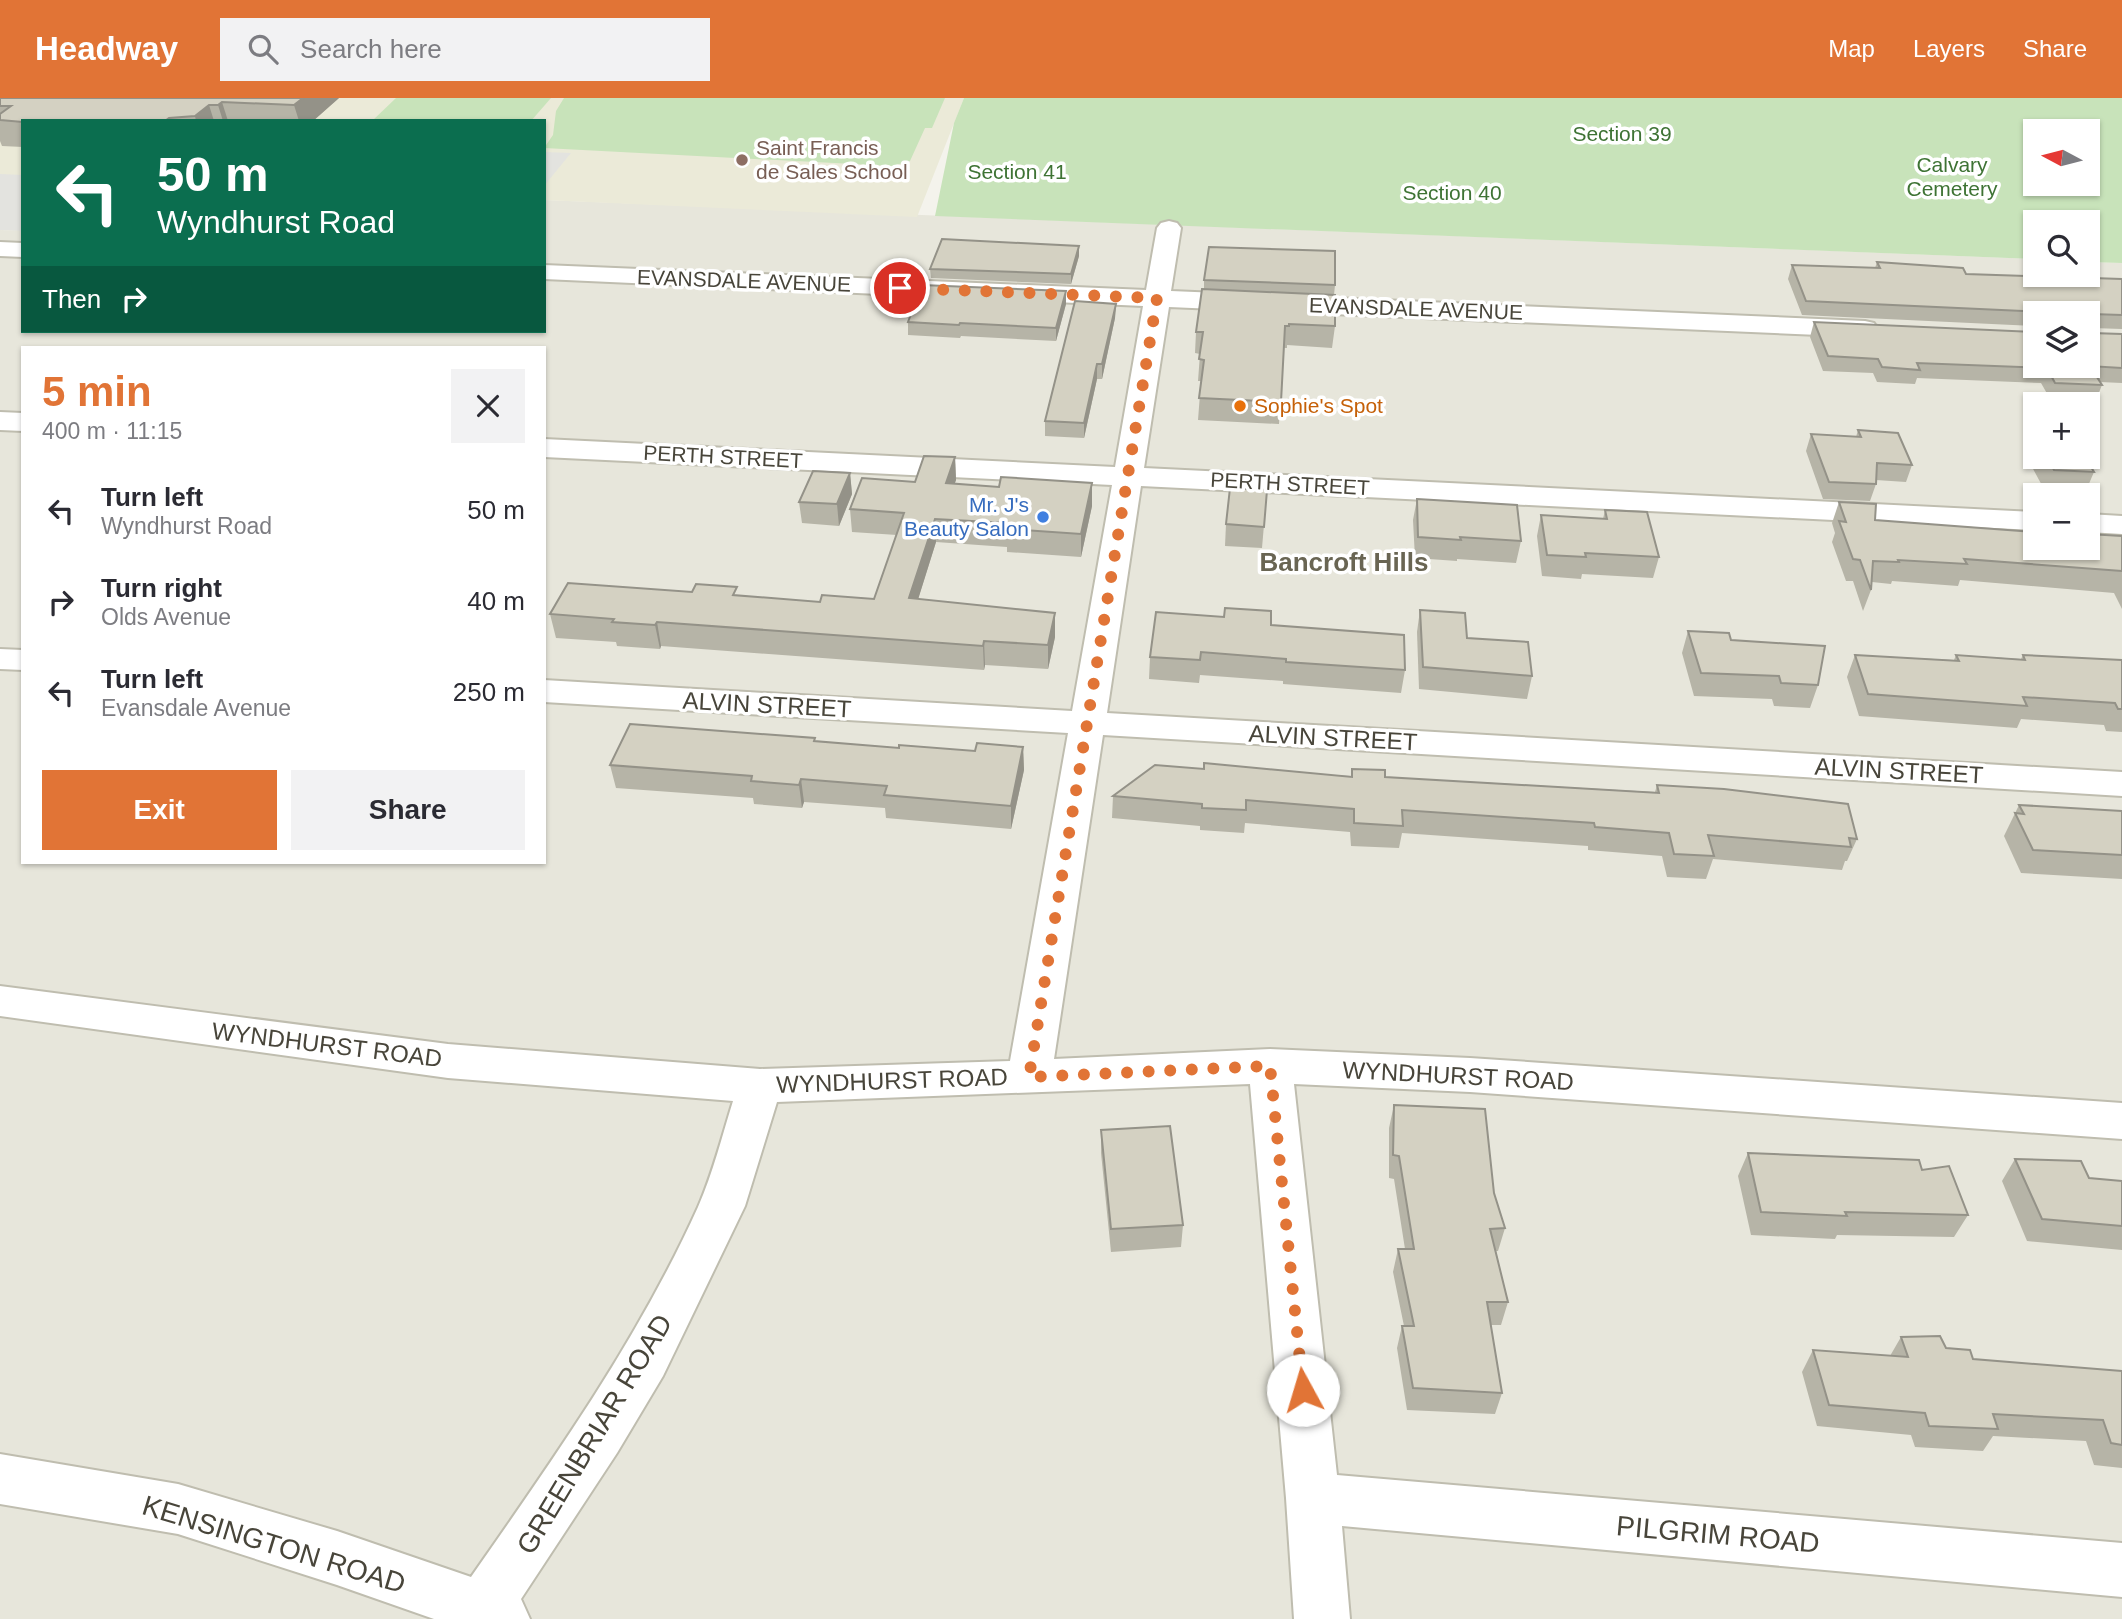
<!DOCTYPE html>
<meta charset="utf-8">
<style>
body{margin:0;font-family:Helvetica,sans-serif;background:#f2f2f3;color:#2b2b33;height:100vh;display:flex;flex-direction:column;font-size:26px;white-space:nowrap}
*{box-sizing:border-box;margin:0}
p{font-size:23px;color:#7c7c81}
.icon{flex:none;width:38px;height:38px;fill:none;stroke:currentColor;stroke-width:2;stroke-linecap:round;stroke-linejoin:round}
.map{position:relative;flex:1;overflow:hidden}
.sheet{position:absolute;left:21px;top:248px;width:525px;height:518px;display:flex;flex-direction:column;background:#fff;border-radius:0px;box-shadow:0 2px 5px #0004}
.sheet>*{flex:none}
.top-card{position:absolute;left:21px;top:21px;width:525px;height:214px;border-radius:0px;box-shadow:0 2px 5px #0004;background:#0b6e4f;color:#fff;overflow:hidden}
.needle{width:46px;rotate:277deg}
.controls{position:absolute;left:2023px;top:21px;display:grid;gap:14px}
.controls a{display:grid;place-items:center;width:77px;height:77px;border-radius:0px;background:#fff;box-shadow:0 2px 5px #0004;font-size:35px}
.pin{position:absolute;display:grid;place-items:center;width:60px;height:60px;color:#fff;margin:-30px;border:4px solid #fff;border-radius:50%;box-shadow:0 2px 7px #0007}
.me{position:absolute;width:77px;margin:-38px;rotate:354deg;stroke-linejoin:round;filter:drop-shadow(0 0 5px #0008)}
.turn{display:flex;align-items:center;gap:24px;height:147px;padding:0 21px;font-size:32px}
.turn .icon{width:91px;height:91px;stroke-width:2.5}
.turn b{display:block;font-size:49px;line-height:60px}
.then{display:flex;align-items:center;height:66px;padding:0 21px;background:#0003;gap:14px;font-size:26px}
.round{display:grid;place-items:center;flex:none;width:74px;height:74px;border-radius:0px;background:#f2f2f3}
.headline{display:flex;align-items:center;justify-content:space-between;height:119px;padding:0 21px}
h1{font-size:42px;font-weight:700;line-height:52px;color:#e17436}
.cta{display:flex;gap:14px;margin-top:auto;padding:14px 21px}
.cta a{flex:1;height:80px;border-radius:0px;background:#e17436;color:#fff;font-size:28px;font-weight:700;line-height:80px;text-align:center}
.cta a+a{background:#f2f2f3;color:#2b2b33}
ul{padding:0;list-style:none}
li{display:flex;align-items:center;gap:21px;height:91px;padding:0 21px}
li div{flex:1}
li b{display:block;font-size:26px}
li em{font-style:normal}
header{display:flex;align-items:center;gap:42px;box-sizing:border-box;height:98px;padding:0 35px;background:#e17436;color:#fff}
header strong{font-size:33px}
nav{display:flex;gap:38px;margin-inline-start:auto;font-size:24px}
.search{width:490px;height:63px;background:#f2f2f3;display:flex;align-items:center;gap:18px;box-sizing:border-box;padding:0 24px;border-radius:0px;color:#7c7c81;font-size:26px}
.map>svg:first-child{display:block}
.residential{fill:#e7e6db;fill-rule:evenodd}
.education{fill:#ebead8}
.green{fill:#c8e3ba;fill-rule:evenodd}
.parking{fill:#e3e3df}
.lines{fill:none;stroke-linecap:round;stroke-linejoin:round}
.street-casing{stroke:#bfbdaf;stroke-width:4}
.street{fill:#fff;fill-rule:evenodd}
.wall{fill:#b6b4a7}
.shaded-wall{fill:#949288}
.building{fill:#d4d1c2;stroke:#949288;stroke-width:2}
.route{stroke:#e17436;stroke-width:12;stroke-dasharray:0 21.6}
.education-dot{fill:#8d6e63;stroke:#fff;stroke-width:2.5}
.food-dot{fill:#e8710a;stroke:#fff;stroke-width:2.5}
.shop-dot{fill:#3f7fe0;stroke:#fff;stroke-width:2.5}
.labels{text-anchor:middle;stroke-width:7;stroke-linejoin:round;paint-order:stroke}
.far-park-label{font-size:21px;fill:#3e7334;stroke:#fff}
.far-education-label{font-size:21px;fill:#785e54;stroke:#fff;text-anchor:start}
.far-street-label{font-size:21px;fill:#48453a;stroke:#fff}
.far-food-label{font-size:21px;fill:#c56008;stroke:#fff;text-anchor:start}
.far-shop-label{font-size:21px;fill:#366cbe;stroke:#fff;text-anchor:end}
.street-label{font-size:24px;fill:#48453a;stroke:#fff}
.neighbourhood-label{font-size:26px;font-weight:bold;fill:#696553;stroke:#fff}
.near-street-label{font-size:28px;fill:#48453a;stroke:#fff}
</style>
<header>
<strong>Headway</strong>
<div class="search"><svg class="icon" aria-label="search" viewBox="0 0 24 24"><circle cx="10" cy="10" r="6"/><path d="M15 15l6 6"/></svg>Search here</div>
<nav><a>Map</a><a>Layers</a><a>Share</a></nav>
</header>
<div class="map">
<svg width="2122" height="1521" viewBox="0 0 2122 1521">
<rect width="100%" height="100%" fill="#f4f3ec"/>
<path class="residential" d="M544 102 2035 161V177H2088V164L2122 165V1521H0V132L23 133V233H544ZM2035 215H2088V268H2035ZM23 250H544V765H23ZM2035 306H2088V359H2035ZM2035 397H2088V450H2035Z"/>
<path class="education" d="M0 0H964L917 119 544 102V23H23V133L0 132Z"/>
<g class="green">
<path d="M396 0H551L531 23H372Z"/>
<path d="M564 0H945L932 30H925L910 63 892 68 544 50 553 37 556 13Z"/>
<path d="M964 0H2122V165L2088 164V124H2035V161L935 118 954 25ZM2035 33H2088V86H2035Z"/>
</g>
<g class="parking">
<path d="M544 54 571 55 544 88Z"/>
<path d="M0 76 23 77V133L0 132Z"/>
</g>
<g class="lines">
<g class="street-casing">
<g id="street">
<path d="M1169 123 1177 125 1181 130 1171 193 1865 223 1874 225 1878 231 1874 237 1865 239 1169 209 1144 370 2035 414V432L1141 388 1107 615 2122 674V698L1103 637 1054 961 1270 951 1470 960 2122 1005V1041L1470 994 1294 986 1337 1377 2122 1445V1499L1342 1428 1350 1521H1294L1286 1400 1250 986 777 1004 745 1108 663 1278 617 1355 521 1501 530 1521H434L337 1487 178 1436 0 1406V1356L178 1386 337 1433 471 1479C554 1360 638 1242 698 1109 713 1075 722 1038 733 1003L448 980 0 918V888L448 946 760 971 1010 963 1068 635 544 604V582L1072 613 1112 387 544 359V341L1115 369 1143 208 544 181V167L1146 192 1157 130 1161 125Z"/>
<path d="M0 144 23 145V159L0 158Z"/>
<path d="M0 314 23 315V333L0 332Z"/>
<path d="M2088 416 2122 418V436L2088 434Z"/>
<path d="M0 551 23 552V572L0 571Z"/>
</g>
</g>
<use href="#street" class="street"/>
</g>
<g class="wall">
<path d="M0 0H339L313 23H23V49L2 48 0 43Z"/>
<path d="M1079 148V158L1071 186 931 180 930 171Z"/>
<path d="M1877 164 1966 176 2122 181V231L2092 230V235L2122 236V285L2100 284 2102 287 2096 302 2049 299 2041 285 1917 280 1915 286 1877 284 1873 275 1823 273 1810 239 1814 224 2035 268 2088 215H2035V228L1802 217 1788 181 1792 167 1875 170Z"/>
<path d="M1204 182 1335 187 1334 197 1335 228 1332 250 1287 247V250H1284L1279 326 1198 322 1201 283H1198L1200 256 1195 255 1196 234 1204 191Z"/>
<path d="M1066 206 1056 243 961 238 960 240 908 237V224Z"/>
<path d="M1116 206 1115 220 1102 281H1097L1084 340 1045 338V323Z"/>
<path d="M1858 332 1912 367 1906 384 1876 382V386L1870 403 1823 401 1806 353 1811 336 1856 339Z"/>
<path d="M2034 335H2035V359H2085L2094 374 2085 395 2045 393 2025 356Z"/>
<path d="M955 359 956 382 954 386 999 389 1092 385V408L1081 459 1007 454V449L936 444 918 501 1055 515V539L1048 571 985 567 984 572 661 548 660 551 617 548 616 544 556 540 550 516 692 494 820 504 874 501 897 437 852 434 850 411 915 384Z"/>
<path d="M850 375 852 396 839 428 802 425 799 404Z"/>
<path d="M1267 392 1262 450 1225 448 1226 426Z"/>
<path d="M1417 401 1521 443 1516 465 1457 461V463L1415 460 1413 422Z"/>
<path d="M1839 404 1875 422 2035 434 2122 438V511L2114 495 1960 482 1958 488 1892 483 1891 486 1872 484 1871 492 1863 513 1853 483H1846L1832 444 1835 435 1832 425Z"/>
<path d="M1605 412 1659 459 1653 480 1582 476 1581 481 1542 478 1537 438 1541 417 1603 421Z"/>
<path d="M1420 512 1532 578 1527 601 1419 591 1417 534Z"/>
<path d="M1271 527 1405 572 1401 595 1283 586V583L1200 577 1199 585 1149 581 1150 559Z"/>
<path d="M1688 533 1731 542 1818 587 1810 610 1774 608 1772 601 1694 598 1682 555Z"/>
<path d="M1855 557 1954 562 1956 557 2021 561 2023 557 2122 562V634L2106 633 2104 627 2021 621 2017 630 1859 618 1847 579Z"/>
<path d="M816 643 899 650 975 653 1023 649 1024 672 1011 731 886 720 885 710 804 704 802 710 754 706 753 700 616 690 610 667Z"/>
<path d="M1204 671 1351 678 1352 671 1385 679 1655 694 1657 687 1857 741 1847 763H1845L1842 772 1713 761 1706 781 1667 779 1662 758 1588 752V748L1402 735 1399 750 1351 748 1350 734 1245 725 1244 735 1200 732V728L1112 720 1113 698Z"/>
<path d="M2019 707 2122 713V781L2021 775 2004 738Z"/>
<path d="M1394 1007 1494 1095 1505 1130 1498 1153H1496L1508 1204 1501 1227H1491L1502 1295 1495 1316 1407 1312 1397 1250 1402 1228H1404L1393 1174 1398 1151H1405L1394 1081 1389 1080V1030Z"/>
<path d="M1101 1032 1183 1127 1181 1149 1111 1154 1101 1055Z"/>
<path d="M1748 1055 1922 1072 1968 1117 1954 1139 1837 1137 1835 1141 1751 1137 1738 1078Z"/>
<path d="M2015 1061 2089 1080 2122 1083V1152L2027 1143 2002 1083Z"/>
<path d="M1901 1239 1946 1250 1973 1261 2122 1273V1370L2094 1367 2086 1343 1993 1338 1983 1353 1915 1349 1911 1337 1817 1328 1802 1274 1813 1252 1890 1258Z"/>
</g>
<g class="shaded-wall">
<path d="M303 0H339L313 23H299L294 7Z"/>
<path d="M222 4 228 23H223L218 7Z"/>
<path d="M209 7 214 23H196L195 18Z"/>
<path d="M1079 148V158L1071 186V176Z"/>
<path d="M1066 193V206L1056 243V230Z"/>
<path d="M1116 206 1115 220 1102 281V266Z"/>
<path d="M1097 266V281L1084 340V325Z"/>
<path d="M955 359 956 382 947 408 946 385Z"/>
<path d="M850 375 852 396 839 428 837 406Z"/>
<path d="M1092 385V408L1081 459V436Z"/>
<path d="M935 421 936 444 911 524 909 500Z"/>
<path d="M1055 515V539L1048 571V547Z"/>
<path d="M657 524 661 548 660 551 655 527Z"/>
<path d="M984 543 985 567 984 572 983 548Z"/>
<path d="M1023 649 1024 672 1011 731V708Z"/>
<path d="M801 681 804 704 802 710 799 687Z"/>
</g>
<g class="building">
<path d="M0 0H303L294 7 222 4 218 7H209L195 18 169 20 165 23 63 22 62 23 23 24 0 22V16L11 8H0Z"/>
<path d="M942 141 1079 148 1071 176 930 171Z"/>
<path d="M1209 149 1335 153V187L1204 182Z"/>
<path d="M1877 164 1963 170 1966 176 2122 181V217L2092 216V235L2122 236V270L2090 268 2102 287 2055 285 2047 270 1917 265 1920 272 1882 269 1878 261 1828 258 1814 224 2035 234V268H2088V215H2043V214L1806 203 1792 167 1880 170Z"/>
<path d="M922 187 1066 193 1056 230 960 225 959 227 908 224Z"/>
<path d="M1202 191 1335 197V228L1289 226V228H1285L1281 304 1199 300 1204 262 1199 261 1203 234H1196Z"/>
<path d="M1075 203 1116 206 1102 266H1097L1084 325 1045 323Z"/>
<path d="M1858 332 1898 335 1912 367 1877 365 1876 386 1829 384 1811 336 1861 339Z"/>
<path d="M924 358 955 359 946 385 999 389 1001 379 1092 385 1081 436 1007 431 1008 425 935 421 909 500 1055 515 1048 547 984 543 983 548 657 524 655 527 612 524 614 521 550 516 568 485 692 494 696 486 737 489 733 497 820 504 822 497 874 501 904 415 850 411 862 380 915 384Z"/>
<path d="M2047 359H2085L2094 374 2054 372Z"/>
<path d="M813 373 850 375 837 406 799 404Z"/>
<path d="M1230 390 1267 392 1264 429 1226 426Z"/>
<path d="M1417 401 1517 407 1521 443 1460 439 1461 442 1418 439Z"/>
<path d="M1839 404 1876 406 1875 422 2035 434V450H2088V436L2122 438V473L1964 461 1967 466 1898 462 1899 464 1873 463 1871 492 1860 462 1853 461 1839 423 1846 424Z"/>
<path d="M1605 412 1647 414 1659 459 1585 455 1586 459 1547 457 1541 417 1607 421Z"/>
<path d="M1225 510 1271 513V527L1404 537 1405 572 1286 564V561L1201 554 1200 562 1150 559 1156 514 1224 519Z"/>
<path d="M1420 512 1465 515 1467 540 1528 544 1532 578 1423 569Z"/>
<path d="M1688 533 1729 535 1731 542 1825 548 1818 587 1781 585 1779 578 1701 575Z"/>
<path d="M1855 557 1959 563 1956 557 2025 562 2023 557 2122 562V611H2118L2115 605 2023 599 2027 608 1868 596Z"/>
<path d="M630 626 815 640 814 643 899 650V647L975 653 977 645 1023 649 1011 708 884 697 887 688 801 681 799 687 751 683 752 678 610 667Z"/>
<path d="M1204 665 1352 679V671L1385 672V679L1659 695 1657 687 1724 691 1848 706 1857 741 1849 740 1851 749 1708 737 1714 758 1674 756 1669 735 1595 729 1594 725 1402 712 1403 728 1354 725V711L1246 702V712L1202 710V706L1113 698 1155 667 1204 671Z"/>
<path d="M2019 707 2122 713V757L2033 752 2015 715 2024 716Z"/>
<path d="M1394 1007 1485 1011 1494 1095 1505 1130 1490 1131 1508 1204H1487L1502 1295 1413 1290 1402 1228H1414L1398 1151H1414L1399 1058 1393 1057Z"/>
<path d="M1170 1028 1183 1127 1111 1131 1101 1032Z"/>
<path d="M1748 1055 1919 1062 1922 1072 1949 1068 1968 1117 1845 1114 1847 1118 1761 1114Z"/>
<path d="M2015 1061 2081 1063 2089 1080 2122 1083V1128L2042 1121Z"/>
<path d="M1940 1238 1946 1250 1970 1252 1973 1261 2122 1273V1347L2111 1345 2103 1322 1993 1316 1998 1331 1929 1328 1925 1315 1829 1307 1813 1252 1908 1259 1901 1239Z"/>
</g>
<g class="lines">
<path class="route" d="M900 190 1157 200 1029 979 1270 968 1303 1292"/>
</g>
<circle class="education-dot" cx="742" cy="62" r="7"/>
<circle class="food-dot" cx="1240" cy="308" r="7"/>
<circle class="shop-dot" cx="1043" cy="419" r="7"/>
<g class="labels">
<g class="far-park-label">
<text x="1622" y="43">Section 39</text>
<text x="1952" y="74">Calvary<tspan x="1952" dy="24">Cemetery</tspan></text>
<text x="1017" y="81">Section 41</text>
<text x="1452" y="102">Section 40</text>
</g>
<g class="far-education-label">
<text x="756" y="57">Saint Francis<tspan x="756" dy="24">de Sales School</tspan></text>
</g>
<g class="far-street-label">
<text transform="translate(744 183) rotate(2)" y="7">EVANSDALE AVENUE</text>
<text transform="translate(1416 211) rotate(2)" y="7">EVANSDALE AVENUE</text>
<text transform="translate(723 359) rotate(3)" y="7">PERTH STREET</text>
<text transform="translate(1290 386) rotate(3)" y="7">PERTH STREET</text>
</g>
<g class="far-food-label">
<text x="1254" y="315">Sophie's Spot</text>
</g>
<g class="far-shop-label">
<text x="1029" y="414">Mr. J's<tspan x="1029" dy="24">Beauty Salon</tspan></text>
</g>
<g class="street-label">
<text transform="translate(767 607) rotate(3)" y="8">ALVIN STREET</text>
<text transform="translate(1333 640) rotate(3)" y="8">ALVIN STREET</text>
<text transform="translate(1899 673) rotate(3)" y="8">ALVIN STREET</text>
<text transform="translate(327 947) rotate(7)" y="8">WYNDHURST ROAD</text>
<text transform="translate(1458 978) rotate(3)" y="8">WYNDHURST ROAD</text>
<text transform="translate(892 983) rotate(-2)" y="8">WYNDHURST ROAD</text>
</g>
<g class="neighbourhood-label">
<text x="1344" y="473">Bancroft Hills</text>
</g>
<g class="near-street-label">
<text transform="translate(594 1336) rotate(-59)" y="10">GREENBRIAR ROAD</text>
<text transform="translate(1718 1436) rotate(5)" y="10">PILGRIM ROAD</text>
<text transform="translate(274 1446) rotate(17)" y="10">KENSINGTON ROAD</text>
</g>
</g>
</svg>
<div class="controls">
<a><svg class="needle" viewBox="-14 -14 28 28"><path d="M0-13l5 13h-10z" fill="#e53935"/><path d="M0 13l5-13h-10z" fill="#7c7c81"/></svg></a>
<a><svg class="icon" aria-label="search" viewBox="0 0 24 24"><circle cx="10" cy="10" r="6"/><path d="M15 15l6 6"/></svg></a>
<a><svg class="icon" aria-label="layers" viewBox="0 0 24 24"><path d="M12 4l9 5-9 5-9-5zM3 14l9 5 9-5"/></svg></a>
<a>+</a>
<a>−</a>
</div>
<div class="pin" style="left:900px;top:190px;background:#d93025"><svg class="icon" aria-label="arrive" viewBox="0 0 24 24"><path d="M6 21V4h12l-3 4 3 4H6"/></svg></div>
<svg class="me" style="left:1303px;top:1292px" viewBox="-20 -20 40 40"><circle r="19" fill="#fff"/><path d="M0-13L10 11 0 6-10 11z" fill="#e17436"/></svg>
<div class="top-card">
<div class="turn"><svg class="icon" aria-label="left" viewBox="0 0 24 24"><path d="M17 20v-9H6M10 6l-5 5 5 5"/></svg><div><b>50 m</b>Wyndhurst Road</div></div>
<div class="then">Then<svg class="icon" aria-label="right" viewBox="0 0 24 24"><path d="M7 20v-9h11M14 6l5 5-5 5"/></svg></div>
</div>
<section class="sheet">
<div class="headline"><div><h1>5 min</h1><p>400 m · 11:15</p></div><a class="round"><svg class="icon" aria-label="close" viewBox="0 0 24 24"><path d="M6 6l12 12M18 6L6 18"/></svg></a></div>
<ul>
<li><svg class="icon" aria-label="left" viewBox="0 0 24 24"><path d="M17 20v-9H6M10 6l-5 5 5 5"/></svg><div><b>Turn left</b><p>Wyndhurst Road</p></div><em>50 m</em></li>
<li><svg class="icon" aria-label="right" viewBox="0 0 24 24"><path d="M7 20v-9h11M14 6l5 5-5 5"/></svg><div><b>Turn right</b><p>Olds Avenue</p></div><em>40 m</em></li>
<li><svg class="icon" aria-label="left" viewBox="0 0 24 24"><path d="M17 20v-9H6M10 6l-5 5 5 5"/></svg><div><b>Turn left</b><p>Evansdale Avenue</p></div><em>250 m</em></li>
</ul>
<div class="cta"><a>Exit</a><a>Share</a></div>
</section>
</div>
